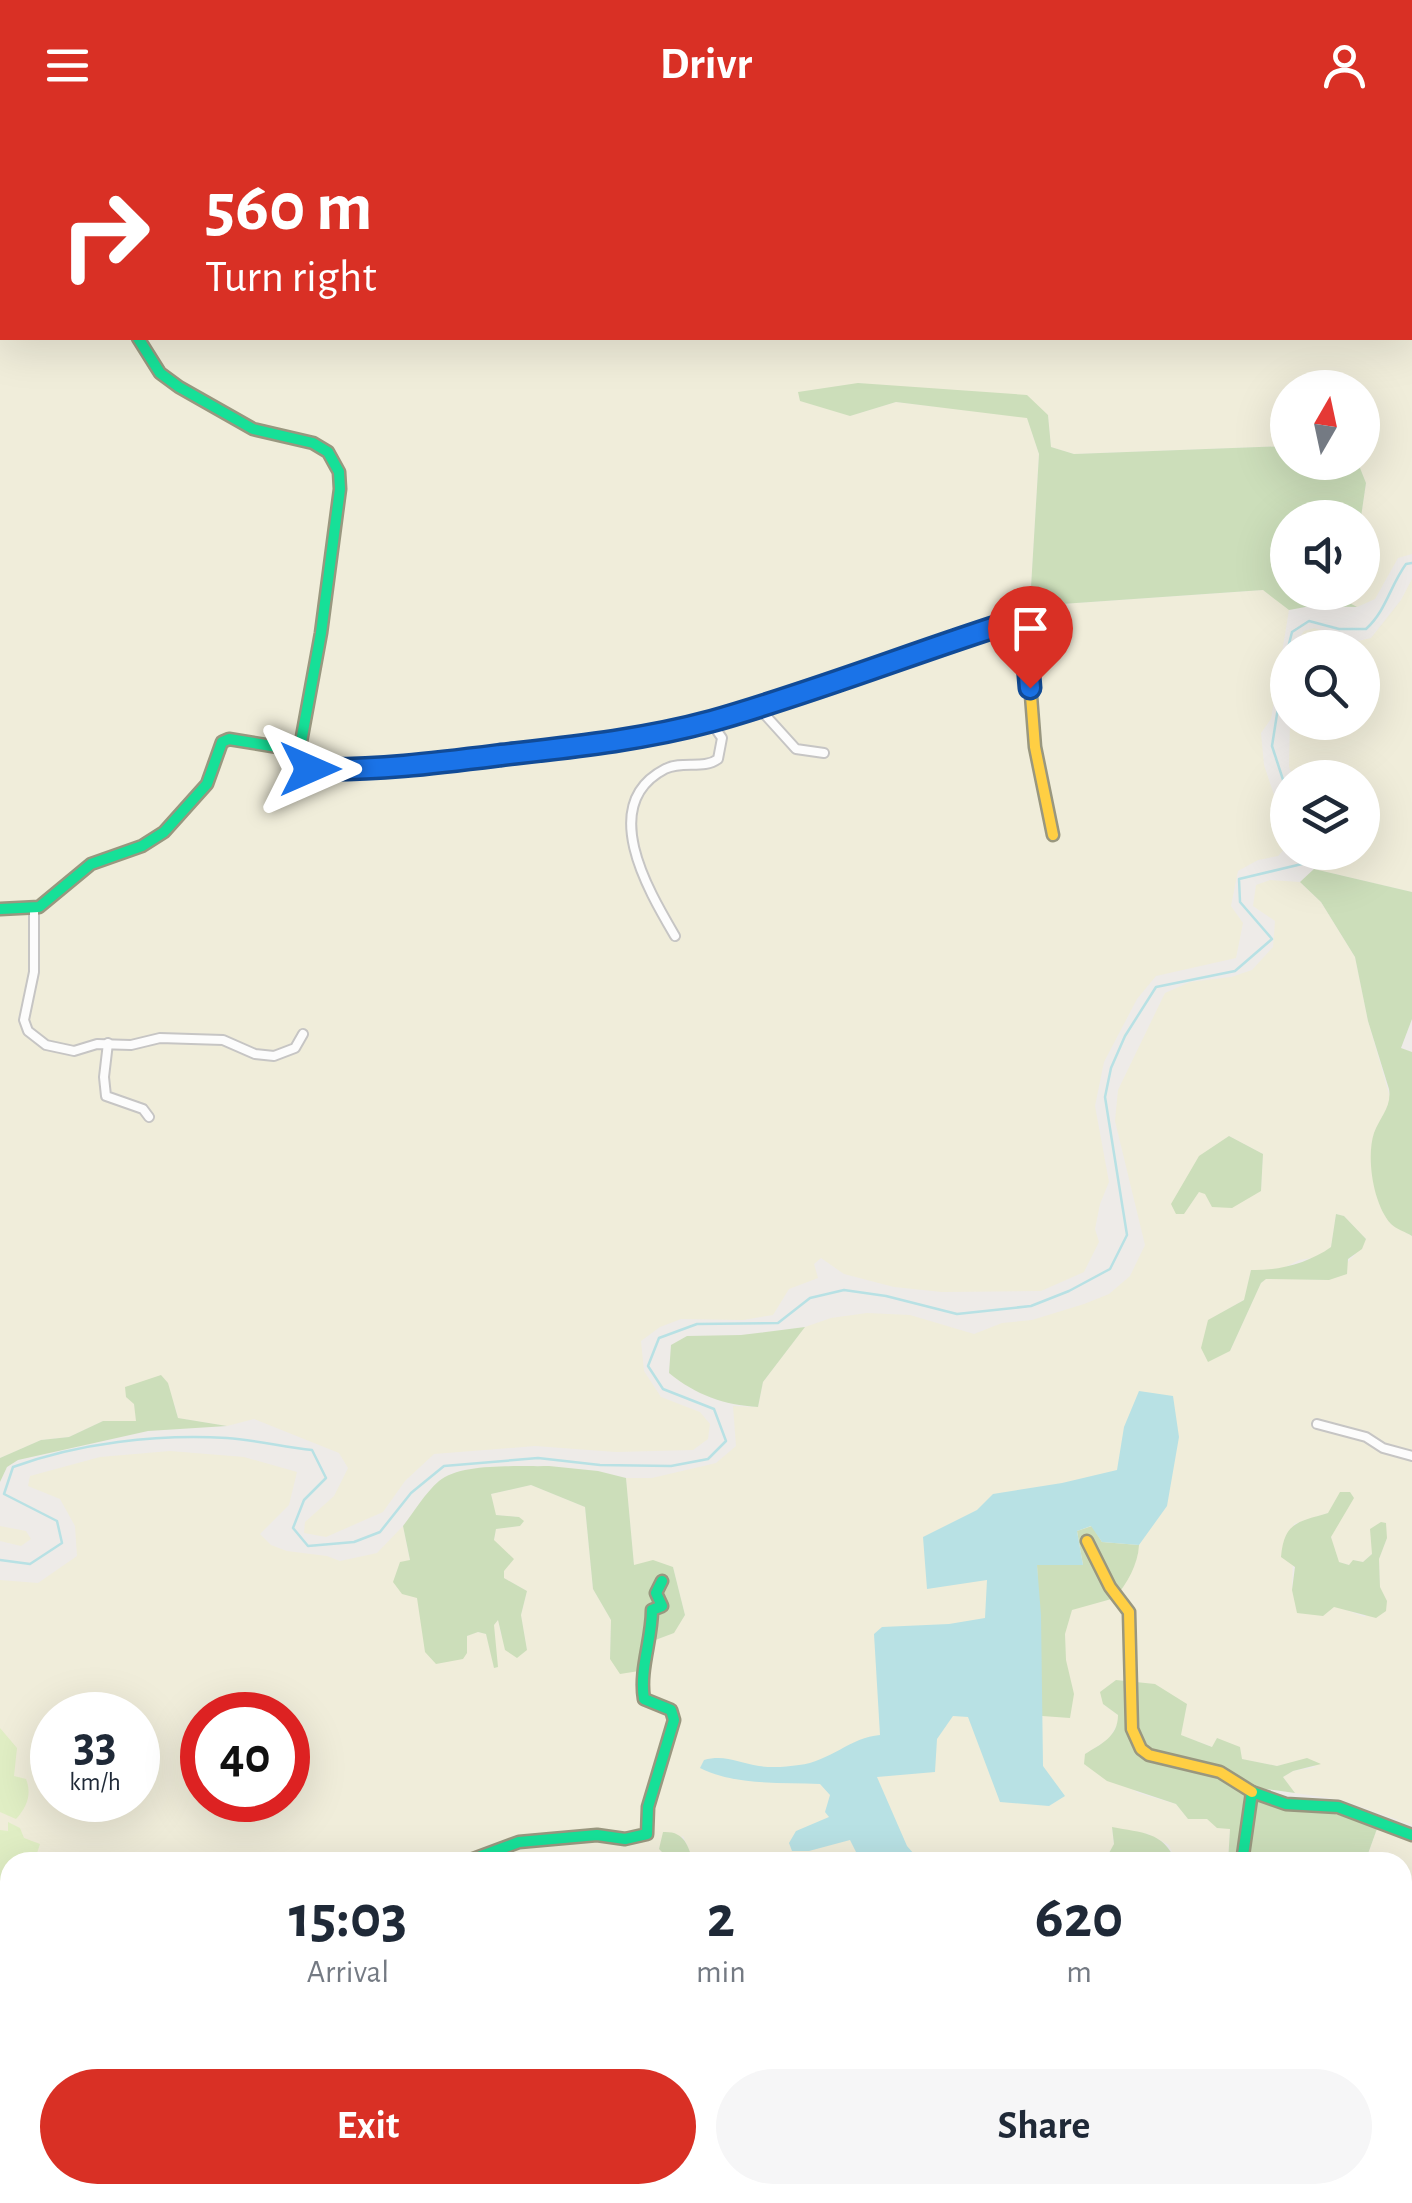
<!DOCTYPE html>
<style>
body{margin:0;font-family:"Alegreya Sans",sans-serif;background:#f6f6f7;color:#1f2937;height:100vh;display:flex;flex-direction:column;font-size:38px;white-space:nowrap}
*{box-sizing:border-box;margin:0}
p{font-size:32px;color:#747a83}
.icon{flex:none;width:55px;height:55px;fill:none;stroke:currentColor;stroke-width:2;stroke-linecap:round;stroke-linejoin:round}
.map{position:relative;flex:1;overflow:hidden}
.side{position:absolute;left:0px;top:1722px;width:1412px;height:352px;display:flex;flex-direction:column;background:#fff;border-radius:30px 30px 0 0;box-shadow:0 10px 40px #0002}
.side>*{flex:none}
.hud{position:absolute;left:0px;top:0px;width:1412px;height:210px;box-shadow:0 10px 40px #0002;background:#d93025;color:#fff;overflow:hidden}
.needle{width:65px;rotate:9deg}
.fabs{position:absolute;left:1270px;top:240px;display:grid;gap:20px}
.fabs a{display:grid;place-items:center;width:110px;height:110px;border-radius:50%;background:#fff;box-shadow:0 10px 40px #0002;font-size:50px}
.speed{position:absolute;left:30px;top:1562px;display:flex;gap:20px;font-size:50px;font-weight:700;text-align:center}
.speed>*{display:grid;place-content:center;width:130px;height:130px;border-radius:50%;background:#fff;box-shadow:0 10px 40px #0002;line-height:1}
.speed small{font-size:25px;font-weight:400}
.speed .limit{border:15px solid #d22;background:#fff;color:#111}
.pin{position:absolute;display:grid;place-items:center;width:85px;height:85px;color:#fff;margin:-102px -42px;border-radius:50% 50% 50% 0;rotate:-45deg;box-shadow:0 0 10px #0007}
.pin .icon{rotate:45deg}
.me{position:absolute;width:110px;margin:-55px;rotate:90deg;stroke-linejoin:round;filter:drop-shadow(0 0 8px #0008)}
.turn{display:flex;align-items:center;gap:35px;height:210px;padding:0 40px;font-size:45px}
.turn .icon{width:130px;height:130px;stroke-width:2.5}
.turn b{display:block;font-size:70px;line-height:85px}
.eta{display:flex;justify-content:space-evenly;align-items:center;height:170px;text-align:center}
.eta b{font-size:60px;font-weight:700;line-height:70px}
.primary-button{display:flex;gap:20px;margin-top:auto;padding:20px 40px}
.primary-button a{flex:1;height:115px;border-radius:60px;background:#d93025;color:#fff;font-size:40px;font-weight:700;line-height:115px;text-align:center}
.primary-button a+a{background:#f6f6f7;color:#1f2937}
header{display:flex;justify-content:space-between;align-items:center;height:130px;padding:0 40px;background:#d93025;color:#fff;font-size:45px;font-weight:700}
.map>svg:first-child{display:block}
.farmland{fill:#f0edda;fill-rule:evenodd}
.grass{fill:#e0eec4}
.forest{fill:#ccdeba}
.water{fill:#b8e1e4}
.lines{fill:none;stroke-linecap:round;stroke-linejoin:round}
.stream{stroke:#b8e1e4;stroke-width:2.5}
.street-casing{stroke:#c6c5c4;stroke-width:12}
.fast-casing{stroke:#99977f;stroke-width:15}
.slow-casing{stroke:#99977f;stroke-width:15}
.street{stroke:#fcfcfc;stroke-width:8}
.fast{stroke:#16e098;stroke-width:10}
.slow{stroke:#ffcf43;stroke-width:10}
.route-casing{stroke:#114b97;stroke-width:25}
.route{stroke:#1a73e8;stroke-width:18}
</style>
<header><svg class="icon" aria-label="menu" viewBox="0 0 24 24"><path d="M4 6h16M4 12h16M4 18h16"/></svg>Drivr<svg class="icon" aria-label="person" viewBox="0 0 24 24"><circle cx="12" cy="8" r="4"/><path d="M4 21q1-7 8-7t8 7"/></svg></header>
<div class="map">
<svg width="1412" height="2073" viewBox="0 0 1412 2073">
<rect width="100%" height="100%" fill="#eeebe8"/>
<g class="farmland">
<path d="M0 0 1266 2H2V208H1410V2H1359L1412 0V424L1398 428 1375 469 1357 477 1344 470 1346 463 1362 462 1361 387 1366 353 1358 333 1362 332V258H1288L1287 316 1074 324 1051 317 1048 285 858 253 849 286 896 272 1027 287 1039 324 1031 457 1040 471 1062 474 1264 460 1289 480 1271 589 1261 603 1264 635 1287 704V716L1278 726 1258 730 1238 741 1231 776 1243 793 1236 828 1156 846 1137 869 1104 932 1095 976 1109 1052 1100 1074 1095 1099 1099 1112 1084 1142 1041 1161 942 1162 894 1157 844 1144 821 1128 814 1134 818 1148 789 1159 773 1185 743 1190 681 1189 660 1197 641 1211 644 1241 661 1267 700 1282 710 1294 708 1309 693 1320 616 1322 535 1316 434 1324 405 1351 383 1382 326 1407 304 1403 305 1392 334 1366 348 1338 339 1323 254 1289 227 1296 178 1288 174 1273 134 1274 137 1291H103L69 1307 41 1310 0 1328Z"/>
<path d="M1412 449V762L1314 739 1319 723 1362 722V648L1293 647 1289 637 1290 593 1362 592V518L1295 517 1297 511 1304 501 1314 498 1358 511 1371 508 1401 470Z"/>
<path d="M1270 750 1300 752 1321 772 1355 827 1368 891 1391 971 1375 1001 1391 1094 1412 1106V1695L1342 1670 1295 1663 1283 1647 1293 1641 1317 1637 1295 1632 1277 1636 1241 1629 1217 1609 1213 1617 1180 1605 1187 1574H1103L1118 1585V1593L1109 1609 1085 1624 1138 1663 1176 1674 1188 1689H1207L1230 1699 1228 1732H1176L1169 1715 1148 1704 1112 1698 1114 1715 1109 1723V1732H694L683 1706 659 1719 672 1732H10V2065H776L771 2073H0V1450L38 1453 77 1426 75 1396 60 1369 28 1356 30 1346 100 1327 170 1321 244 1327 297 1342 289 1375 260 1404 271 1415 287 1421 327 1426 340 1431 377 1423 403 1396 421 1486 465 1514 467 1506 477 1502 486 1504 495 1538 494 1495 498 1490 501 1505 527 1520 521 1485 527 1461 504 1448 494 1410 496 1399 520 1396 519 1387 495 1385 491 1364 531 1355 585 1377 593 1459 611 1490 610 1529 639 1541 642 1515 673 1503 685 1485 673 1437 634 1436 626 1348H652L716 1333 736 1316 733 1276 758 1277 763 1252 805 1197 831 1188 867 1183 910 1185 974 1204 1002 1193 1032 1190 1084 1174 1109 1164 1130 1146 1145 1115 1115 991 1118 960 1165 863 1190 852 1231 847 1252 840 1273 817 1275 791 1253 776 1256 755ZM1229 1006 1263 1024 1261 1061 1199 1062 1184 1083ZM1336 1084 1344 1086 1366 1109 1354 1126 1329 1150 1267 1148 1261 1153 1230 1221 1208 1191 1245 1169 1251 1140 1278 1141 1299 1130 1318 1127 1331 1117ZM1328 1383 1334 1427 1339 1432 1349 1435 1354 1430 1363 1432 1372 1424 1373 1410 1387 1408 1379 1429 1380 1458 1365 1487 1292 1460 1294 1394ZM52 1585H138V1670H52ZM202 1585H288V1670H202Z"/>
<path d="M0 1396 26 1401 31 1409 21 1416 0 1411Z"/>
<path d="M1378 1696 1412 1708V2073H1190L1192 2065H1402V1732H1365Z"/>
<path d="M920 2065H1016L1014 2073H917Z"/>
</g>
<g class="grass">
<path d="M0 1598 17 1618 14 1646 26 1649C32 1664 27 1677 16 1689L0 1682Z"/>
<path d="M8 1692 20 1698 24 1708 40 1714 37 1723 48 1729V1732H10V1763L0 1756V1700L8 1701Z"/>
</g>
<g class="forest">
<path d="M858 253 1027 265 1048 285 1051 317 1074 324 1287 316 1288 332 1358 333 1366 353 1361 387 1288 388V462L1346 463 1344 470 1357 477 1311 476 1289 480 1263 460 1062 474 1040 471 1031 457 1039 324 1027 288 896 272 850 286 800 271 798 262Z"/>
<path d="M1314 739 1412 762V889L1401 918 1412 922V1106C1406 1102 1396 1099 1391 1094 1373 1074 1366 1027 1374 1003 1380 987 1392 977 1389 959L1368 891 1355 827 1321 772 1300 752Z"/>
<path d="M1229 1006 1263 1024 1261 1061 1232 1078 1212 1077 1205 1064 1199 1062 1184 1084H1176L1171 1074 1199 1026Z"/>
<path d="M1336 1084 1344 1086 1366 1109 1362 1119 1348 1129 1347 1144 1329 1150 1266 1149 1261 1153 1230 1221 1208 1232 1201 1218 1208 1190 1244 1170 1251 1140C1278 1141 1309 1133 1331 1117Z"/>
<path d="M805 1197 763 1252 758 1277C724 1275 696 1265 669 1243L671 1215 687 1206 741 1205Z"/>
<path d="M161 1245 168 1253 178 1288 227 1296 148 1301 18 1330 7 1337 0 1352V1328L41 1310 69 1307 103 1291H136L134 1274 126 1267 125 1257Z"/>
<path d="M549 1336 598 1341 626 1348 634 1435 653 1430 673 1437 685 1485 674 1503 642 1515 639 1541 620 1544 610 1529 611 1490 593 1459 585 1377 531 1355 491 1364 496 1385 519 1387 524 1391 520 1396 496 1399 494 1410 514 1429 504 1441V1448L527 1461 521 1485 527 1520 517 1528 505 1520 498 1490 494 1495 498 1537 494 1538 486 1504 478 1502 467 1506V1523L463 1529 436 1534 425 1522 417 1468 402 1464 393 1452 400 1432 410 1430 403 1396C414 1382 425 1363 439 1351 461 1332 520 1337 549 1336Z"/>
<path d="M1340 1362H1350L1354 1368 1331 1407 1339 1432 1349 1435 1353 1430 1363 1432 1372 1424 1370 1399 1381 1392 1386 1393 1387 1408 1379 1429 1380 1457 1387 1471 1386 1481 1376 1488 1334 1477 1323 1486 1297 1483 1292 1460 1295 1437 1281 1427C1284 1392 1298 1392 1328 1383Z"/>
<path d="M1092 1396 1102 1412 1139 1415C1138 1435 1127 1453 1115 1468L1072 1480 1065 1504 1066 1530 1074 1564 1070 1588 1042 1586 1037 1434 1083 1435 1077 1401Z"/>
<path d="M1116 1550 1155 1554 1187 1574 1181 1605 1212 1617 1217 1608 1240 1617 1242 1629 1277 1636 1307 1628 1321 1634 1293 1641 1283 1647 1295 1663 1259 1658 1244 1666 1237 1732H1228L1230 1699 1217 1698 1207 1689H1188L1176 1674 1107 1651 1084 1634 1085 1624C1101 1614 1118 1607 1118 1585L1103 1574 1100 1562Z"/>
<path d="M1256 1669 1290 1680 1324 1681 1378 1696 1365 1732H1247Z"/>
<path d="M1112 1697C1142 1703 1163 1701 1176 1732H1109V1723L1114 1714Z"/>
<path d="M663 1702C685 1701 687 1715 694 1732H672L659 1719Z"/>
<path d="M1016 2065H1174L1172 2073H1014Z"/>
</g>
<path class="water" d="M1139 1261 1173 1266 1179 1307 1167 1376 1139 1415 1102 1412 1091 1396 1077 1401 1083 1435H1037L1041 1485 1043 1636 1065 1666 1049 1676 1000 1672 968 1587 953 1586 937 1609 935 1642 877 1647 907 1716 921 1732H861L850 1710 809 1721H792L789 1713 796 1701 829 1687 825 1682 830 1665 820 1654C781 1652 736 1656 700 1638L704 1630C725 1624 739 1633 759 1636 771 1638 786 1637 799 1635 829 1632 851 1607 880 1605L874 1504 882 1497 949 1494 985 1488 987 1450 927 1459 923 1407 977 1380 993 1364 1062 1353 1117 1340 1124 1297Z"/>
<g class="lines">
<g class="stream">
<path d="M1288 518 1292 502 1309 491 1339 499H1366C1386 481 1390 456 1406 434L1412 433"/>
<path d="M1287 520 1272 616 1288 665"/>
<path d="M0 1430 30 1434 62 1413 57 1391 4 1364 13 1337C79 1313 156 1304 227 1308 255 1310 284 1317 312 1320L326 1348 304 1370 293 1398 308 1416 354 1412 380 1402 411 1363 444 1336 538 1328 600 1335 671 1336 708 1329 726 1311 714 1279 663 1259 648 1236 659 1208 697 1194 778 1193 810 1168 844 1160 886 1166 957 1184 1031 1176 1069 1161 1110 1139 1127 1105 1105 967 1111 938 1125 906 1156 857 1235 841 1272 809 1240 772 1239 749 1306 733 1307 722"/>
</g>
<g class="street-casing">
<g id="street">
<path d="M1029 0 1033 2"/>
<path d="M98 2 99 0"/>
<path d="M0 171H2"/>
<path d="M758 577 796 619 824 623"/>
<path d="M34 779V842L24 890 28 901 46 915 74 921 97 914 131 915 160 908 223 910 255 924 274 926 295 918 303 904"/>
<path d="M675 806C648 760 597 674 665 639 683 630 703 640 718 629L722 608 710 591"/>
<path d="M108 913 104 947 106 966 143 979 149 987"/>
<path d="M1317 1294 1366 1307 1383 1318 1412 1326"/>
<path d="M0 1891 10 1890"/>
<path d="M86 2065 88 2073"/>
<path d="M348 2065 350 2073"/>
<path d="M208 2073 224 2065"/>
</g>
</g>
<g class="fast-casing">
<g id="fast">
<path d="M138 208 160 243 179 257 253 299 313 313 328 322 339 342 340 359 321 503 301 612 296 620"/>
<path d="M0 779 39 777 91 734 142 716 164 702 207 654 222 612 229 609 296 620 305 637 340 642 383 640 639 609 782 570 1017 490 1025 498 1029 540"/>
<path d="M465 1732 519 1712 597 1705 625 1709 647 1704 648 1677 674 1590 671 1580 644 1569C639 1540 652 1510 652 1480L662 1476 656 1463 662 1451"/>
<path d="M1242 1732 1252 1662 1286 1674 1338 1677 1412 1705"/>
<path d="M806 2065 845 2073"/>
<path d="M775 2073 781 2065"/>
<path d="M1182 2073 1184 2065"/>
</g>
</g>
<g class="slow-casing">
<g id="slow">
<path d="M1029 540 1035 617 1053 705"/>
<path d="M1087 1411 1110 1457 1129 1482 1132 1599 1141 1619 1149 1625 1220 1642 1252 1662"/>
</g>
</g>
<use href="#street" class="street"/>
<use href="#fast" class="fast"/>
<use href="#slow" class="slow"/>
</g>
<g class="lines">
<g class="route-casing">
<path id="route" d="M310 639C374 641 437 633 501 625 572 617 642 610 712 591 815 562 915 522 1017 490L1025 498 1030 558"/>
</g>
<use href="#route" class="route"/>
</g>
</svg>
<div class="fabs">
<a><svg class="needle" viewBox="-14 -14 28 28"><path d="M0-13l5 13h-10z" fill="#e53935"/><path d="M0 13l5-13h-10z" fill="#747a83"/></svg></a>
<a><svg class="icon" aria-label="sound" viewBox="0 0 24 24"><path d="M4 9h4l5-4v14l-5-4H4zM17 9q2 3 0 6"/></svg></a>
<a><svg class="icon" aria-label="search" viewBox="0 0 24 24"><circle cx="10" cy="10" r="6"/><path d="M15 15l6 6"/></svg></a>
<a><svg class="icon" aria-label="layers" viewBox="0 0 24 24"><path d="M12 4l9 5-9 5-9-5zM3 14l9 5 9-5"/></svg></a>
</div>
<div class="speed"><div>33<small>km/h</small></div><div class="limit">40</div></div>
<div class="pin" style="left:1030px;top:558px;background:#d93025"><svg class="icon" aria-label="arrive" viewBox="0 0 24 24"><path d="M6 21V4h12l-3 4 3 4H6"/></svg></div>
<svg class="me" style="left:310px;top:639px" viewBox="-20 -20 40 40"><path d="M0-17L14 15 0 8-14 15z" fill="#1a73e8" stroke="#fff" stroke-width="4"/></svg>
<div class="hud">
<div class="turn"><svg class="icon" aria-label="right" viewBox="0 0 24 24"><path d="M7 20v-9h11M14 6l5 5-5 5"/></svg><div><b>560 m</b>Turn right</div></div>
</div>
<section class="side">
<div class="eta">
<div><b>15:03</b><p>Arrival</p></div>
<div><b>2</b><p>min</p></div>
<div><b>620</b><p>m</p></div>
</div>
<div class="primary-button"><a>Exit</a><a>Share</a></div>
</section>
</div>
